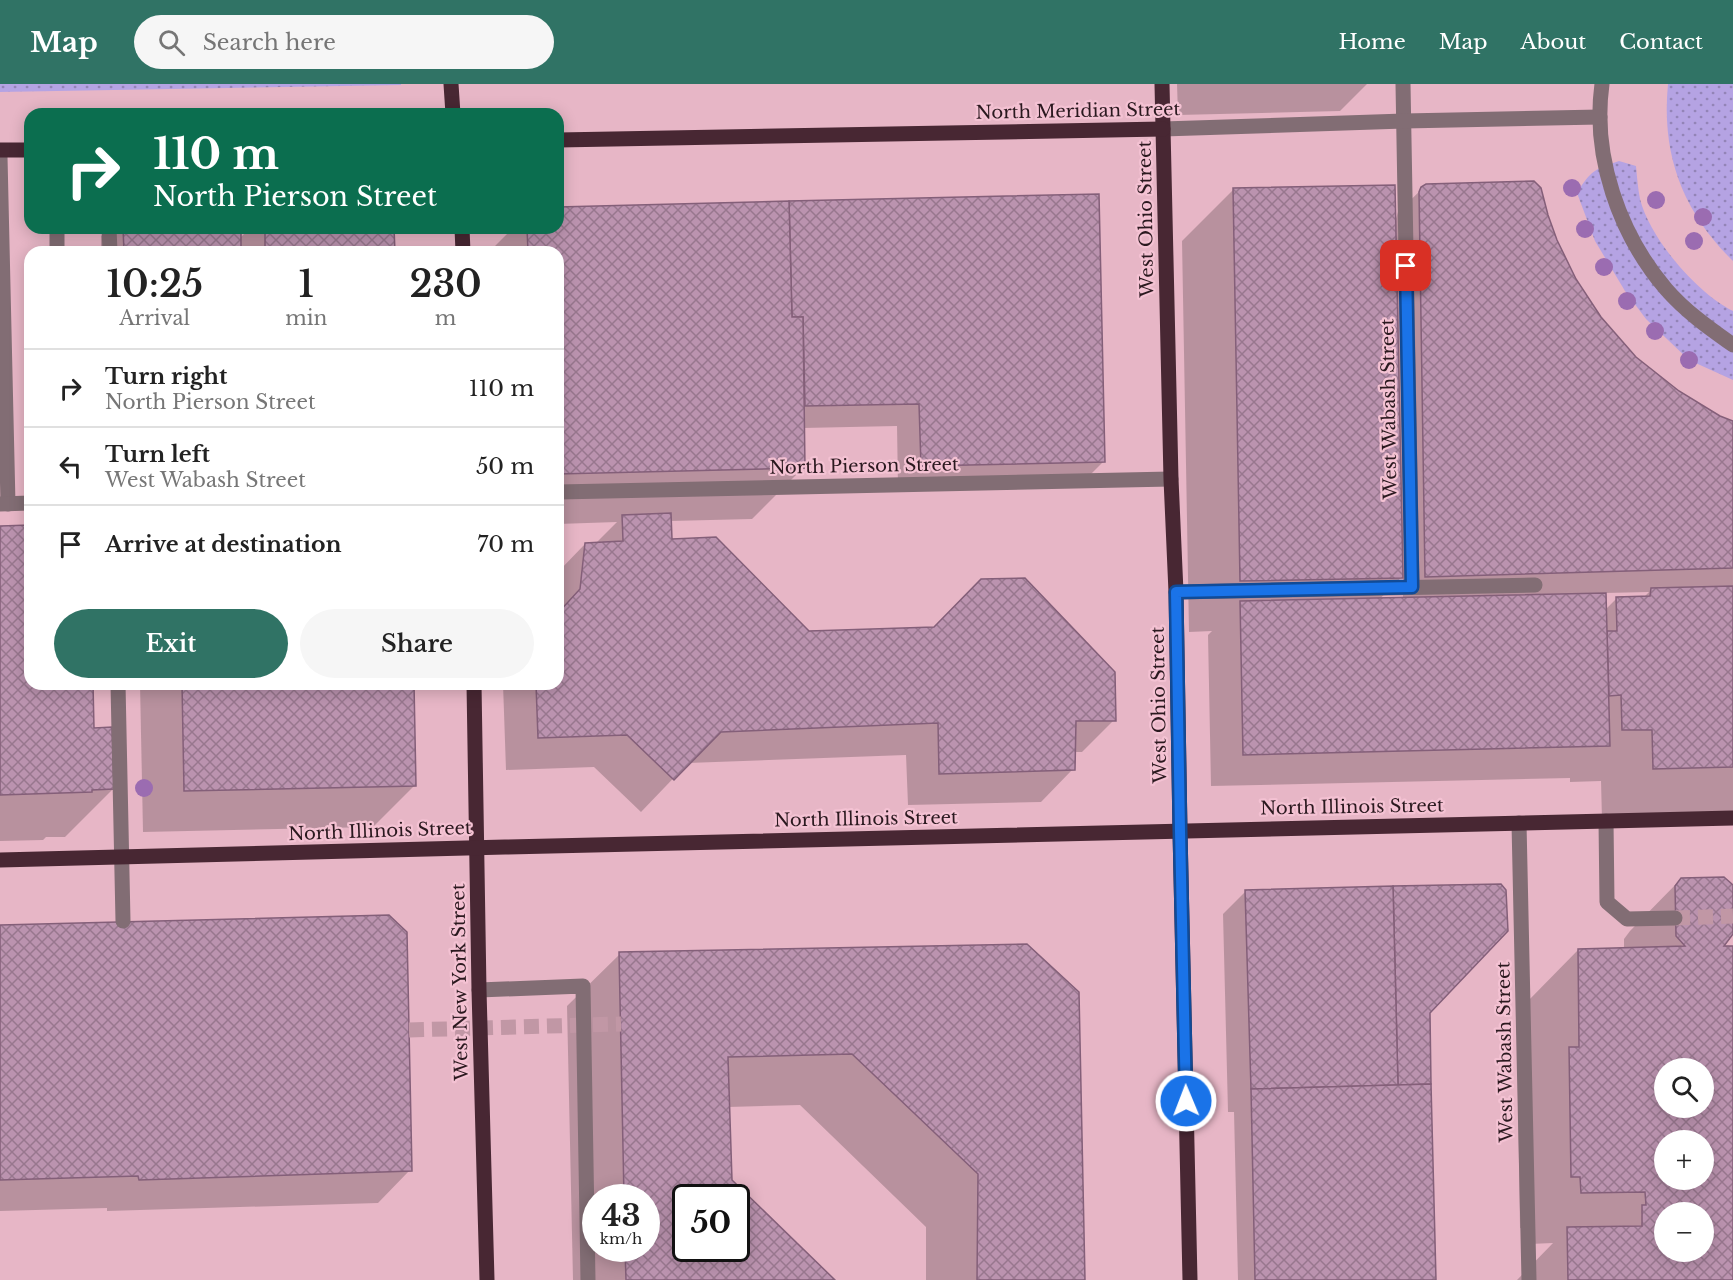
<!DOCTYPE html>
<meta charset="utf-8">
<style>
body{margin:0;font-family:"Libre Baskerville",serif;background:#f6f6f6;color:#222;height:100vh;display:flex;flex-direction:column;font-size:22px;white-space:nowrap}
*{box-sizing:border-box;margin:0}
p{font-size:20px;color:#767676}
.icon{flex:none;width:33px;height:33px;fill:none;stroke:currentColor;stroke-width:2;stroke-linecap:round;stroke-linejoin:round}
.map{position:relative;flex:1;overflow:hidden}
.details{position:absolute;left:24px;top:162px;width:540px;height:444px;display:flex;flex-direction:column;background:#fff;border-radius:18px;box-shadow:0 3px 15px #0003}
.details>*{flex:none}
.banner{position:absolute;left:24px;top:24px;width:540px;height:126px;border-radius:18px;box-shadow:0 3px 15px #0003;background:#0b6e4f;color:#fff;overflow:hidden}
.buttons{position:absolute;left:1654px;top:974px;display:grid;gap:12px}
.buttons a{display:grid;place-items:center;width:60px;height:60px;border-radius:50%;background:#fff;box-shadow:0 3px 15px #0003;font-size:30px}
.speed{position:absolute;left:582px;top:1100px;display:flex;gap:12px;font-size:30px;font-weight:700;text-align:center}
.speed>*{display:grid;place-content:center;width:78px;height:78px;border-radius:50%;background:#fff;box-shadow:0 3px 15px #0003;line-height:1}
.speed small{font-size:15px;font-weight:400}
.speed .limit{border:3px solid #111;border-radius:9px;background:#fff;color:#111}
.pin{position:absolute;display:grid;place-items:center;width:51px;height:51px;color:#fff;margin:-26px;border-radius:12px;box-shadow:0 3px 9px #0006}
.me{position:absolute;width:66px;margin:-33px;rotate:359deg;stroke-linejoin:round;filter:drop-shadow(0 0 4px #0008)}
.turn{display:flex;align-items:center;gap:21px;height:126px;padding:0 30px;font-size:27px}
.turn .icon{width:78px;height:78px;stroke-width:2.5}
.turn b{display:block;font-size:42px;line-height:51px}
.eta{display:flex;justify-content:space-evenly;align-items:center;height:102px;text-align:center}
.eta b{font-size:36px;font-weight:600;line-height:42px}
.cta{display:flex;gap:12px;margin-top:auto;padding:12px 30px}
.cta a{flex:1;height:69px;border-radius:36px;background:#307365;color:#fff;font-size:24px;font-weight:600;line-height:69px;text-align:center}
.cta a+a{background:#f6f6f6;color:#222}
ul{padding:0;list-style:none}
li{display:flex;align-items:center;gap:18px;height:78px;padding:0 30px;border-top:2px solid #e0e0e0}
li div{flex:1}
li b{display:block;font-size:22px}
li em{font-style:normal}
header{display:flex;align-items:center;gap:36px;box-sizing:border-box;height:84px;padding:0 30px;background:#307365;color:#fff}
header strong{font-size:28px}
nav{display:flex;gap:33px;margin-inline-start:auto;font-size:21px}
.search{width:420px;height:54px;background:#f6f6f6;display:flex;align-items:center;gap:15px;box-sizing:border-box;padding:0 21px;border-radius:33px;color:#767676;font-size:22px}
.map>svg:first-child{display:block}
.park{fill:url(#park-dots)}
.shadow{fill:#0003;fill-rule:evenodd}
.building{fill:url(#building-cross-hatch);stroke:#845f79;stroke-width:1.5;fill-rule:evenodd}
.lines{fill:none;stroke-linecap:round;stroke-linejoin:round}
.minor-tunnel{stroke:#c197a5;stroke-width:15;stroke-dasharray:15 8;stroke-linecap:butt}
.minor{stroke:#826d74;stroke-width:15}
.major{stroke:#482733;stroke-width:15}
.tree{fill:#9b6cb1}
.route-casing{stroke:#114b97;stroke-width:15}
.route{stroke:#1a73e8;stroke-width:10}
.labels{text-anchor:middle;stroke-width:4.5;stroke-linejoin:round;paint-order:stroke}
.street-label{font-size:18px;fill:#2b191f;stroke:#f4c2d3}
</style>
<header>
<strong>Map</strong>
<div class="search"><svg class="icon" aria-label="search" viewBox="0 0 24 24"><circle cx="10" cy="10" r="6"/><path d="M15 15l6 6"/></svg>Search here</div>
<nav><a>Home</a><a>Map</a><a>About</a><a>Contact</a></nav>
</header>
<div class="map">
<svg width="1733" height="1196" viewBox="0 0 1733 1196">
<defs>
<pattern id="park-dots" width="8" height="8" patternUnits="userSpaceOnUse" patternTransform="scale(1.5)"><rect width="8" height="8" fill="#b5a3e3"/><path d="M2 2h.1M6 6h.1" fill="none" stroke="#9384b7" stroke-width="1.8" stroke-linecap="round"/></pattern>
<pattern id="building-cross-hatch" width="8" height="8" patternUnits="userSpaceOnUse" patternTransform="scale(1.5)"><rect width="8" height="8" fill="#bb93af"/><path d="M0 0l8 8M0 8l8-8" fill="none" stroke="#98778e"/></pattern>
</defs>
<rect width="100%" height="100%" fill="#e7b6c6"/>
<g class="park">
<path d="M0 0H401V1L0 8Z"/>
<path d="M1668 0H1733V177C1683 128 1661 71 1668 0Z"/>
<path d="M1619 77 1636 82C1637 93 1638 105 1640 115 1650 155 1697 209 1733 227V296L1689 276 1646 235 1625 207 1595 157 1577 109C1591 86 1595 85 1619 77Z"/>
</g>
<g class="shadow">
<path d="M1177 0H1367L1340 27 1178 31Z"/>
<path d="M1422 105 1556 157 1574 196 1600 234 1635 274 1678 308 1719 333 1733 339V727L1602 736 1601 697 1570 698V694L1211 702 1208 551 1212 547 1189 548 1182 157 1233 106 1395 138 1398 128ZM1403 492V515L1379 516 1389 505ZM1649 508 1643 514H1617L1605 526V509Z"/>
<path d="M789 119 1104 377 1081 400 898 404 897 342 803 344 804 383 752 435 670 437V456L808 548 1114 636 1082 668H1074L1073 685 1041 718 908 721 906 671 688 679 641 728 594 683 506 686 503 600H558V488L585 460H595L617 438 558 440V168H489L513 144H558V125Z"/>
<path d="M109 144H239L240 154 250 144H393V168H101V152Z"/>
<path d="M30 443V600H91L93 646 113 705 65 753H46L43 756 0 757V444Z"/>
<path d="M140 600H413L415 701 373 743 143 748Z"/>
<path d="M1681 795 1721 864 1733 863V1196H1517L1553 1159 1530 1160V1144H1520L1518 1016 1527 918 1578 866 1624 865V855L1630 847ZM1665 984H1704V1023H1665ZM1665 1056H1704V1095H1665ZM1665 1128H1704V1167H1665Z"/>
<path d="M1246 807 1428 928 1435 1196H1238L1234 1028H1228L1223 830Z"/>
<path d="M0 842 410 1086 378 1119 107 1127V1124L0 1127Z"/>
<path d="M620 870 1077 908 1084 1196H926V1143L800 1021 728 1023 730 1097 833 1196H573L567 922ZM596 1113H646V1164H596ZM686 1113H736V1164H686Z"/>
</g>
<g class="building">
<path d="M1534 97 1541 104 1548 131 1557 156 1576 195 1601 233 1636 273 1679 307 1720 332 1733 337V484L1425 493 1419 108 1421 103 1426 100Z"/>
<path d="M1395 101 1403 494 1240 497 1233 104Z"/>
<path d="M1099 110 1105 378 921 382 919 320 805 322 803 233H792L789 117Z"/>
<path d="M789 117 792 233H803L805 384 558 390V168H528L527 144H558V123Z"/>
<path d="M123 144H241V168H124Z"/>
<path d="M265 144H394L395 168H265Z"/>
<path d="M671 429 672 455 716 453 809 547 934 543 981 495 1025 494 1115 588 1116 637H1076L1075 686 939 690 938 639 721 648 674 696 627 651 538 654 536 600H558V529L580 505 585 459 623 457 622 431Z"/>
<path d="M30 441V600H93L94 644 112 643 114 705 92 706V708L0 711V442Z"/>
<path d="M1733 502V683L1653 685 1652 646H1622L1621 611 1609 612 1607 547H1617L1616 513 1650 512 1651 504Z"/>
<path d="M1606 509 1610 662 1243 671 1240 517Z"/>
<path d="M182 600H414L416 702 184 707Z"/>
<path d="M1724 793 1733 801V850L1724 862H1733V1196H1568L1567 1143 1642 1142V1121H1646L1645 1108 1581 1109 1580 1093H1571L1569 963H1579L1578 865 1685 862 1676 852 1675 802 1681 794ZM1665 984H1704V1023H1665ZM1665 1056H1704V1095H1665ZM1665 1128H1704V1167H1665Z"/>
<path d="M1501 800 1506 806 1508 847 1430 929 1431 1000 1398 1001 1393 802Z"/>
<path d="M1393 802 1398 1001 1251 1005 1245 806Z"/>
<path d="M389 831 407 848 412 1087 139 1096 138 1092 0 1096V841Z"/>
<path d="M1027 860 1079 908 1085 1196H977L978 1090 852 970 728 973 732 1096 835 1196H626L625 1164H646V1113H624L619 868ZM686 1113H736V1164H686Z"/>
<path d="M1431 1000 1436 1196H1255L1251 1005Z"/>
</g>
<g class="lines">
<g class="minor-tunnel">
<path d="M1675 834 1733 832"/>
<path d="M409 946 621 940"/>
</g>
<g class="minor">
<path d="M1403 0 1412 503"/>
<path d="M1602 0C1592 72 1619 150 1666 205 1685 227 1709 244 1733 261"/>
<path d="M1163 45 1404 37 1600 33"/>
<path d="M0 73 8 420"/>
<path d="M57 144V168"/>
<path d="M109 144 110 168"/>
<path d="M558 408 1171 395"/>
<path d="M0 420 30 419"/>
<path d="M1176 508 1535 501"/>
<path d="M118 600 123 837"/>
<path d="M1606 737 1607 818 1627 835 1675 834"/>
<path d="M1519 739 1529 1196"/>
<path d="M479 906 583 902 588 1196"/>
</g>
<g class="major">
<path d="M451 0 453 30"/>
<path d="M1162 0 1171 395 1176 508 1180 747 1190 1196"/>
<path d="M558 56 1163 45"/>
<path d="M0 66H30"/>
<path d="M462 144 463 168"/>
<path d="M474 600 479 906 487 1196"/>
<path d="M0 776 505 763 1733 734"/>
</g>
</g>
<g class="tree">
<circle cx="1572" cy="104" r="9"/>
<circle cx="1656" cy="116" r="9"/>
<circle cx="1703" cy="133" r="9"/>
<circle cx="1585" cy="145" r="9"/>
<circle cx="1694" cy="157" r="9"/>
<circle cx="1604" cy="183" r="9"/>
<circle cx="1627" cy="217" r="9"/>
<circle cx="1655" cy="247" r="9"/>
<circle cx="1689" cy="276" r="9"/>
<circle cx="144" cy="704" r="9"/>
</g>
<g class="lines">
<g class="route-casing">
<path id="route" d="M1186 1017 1180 747 1176 508 1412 503 1406 182"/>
</g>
<use href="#route" class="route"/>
</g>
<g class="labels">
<g class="street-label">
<text transform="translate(1078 27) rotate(-1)" y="6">North Meridian Street</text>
<text transform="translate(1146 135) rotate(-91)" y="6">West Ohio Street</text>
<text transform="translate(1389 325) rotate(-91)" y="6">West Wabash Street</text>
<text transform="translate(864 382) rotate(-1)" y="6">North Pierson Street</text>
<text transform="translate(1159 621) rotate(-91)" y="6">West Ohio Street</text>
<text transform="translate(1352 723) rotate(-1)" y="6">North Illinois Street</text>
<text transform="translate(866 735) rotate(-1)" y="6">North Illinois Street</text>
<text transform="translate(380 747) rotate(-2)" y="6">North Illinois Street</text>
<text transform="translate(460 898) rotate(-91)" y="6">West New York Street</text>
<text transform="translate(1505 968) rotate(-91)" y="6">West Wabash Street</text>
</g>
</g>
</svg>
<div class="buttons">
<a><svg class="icon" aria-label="search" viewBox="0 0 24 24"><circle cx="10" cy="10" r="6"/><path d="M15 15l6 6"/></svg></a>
<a>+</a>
<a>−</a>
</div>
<div class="speed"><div>43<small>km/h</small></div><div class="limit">50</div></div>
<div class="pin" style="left:1406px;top:182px;background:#d93025"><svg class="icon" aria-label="arrive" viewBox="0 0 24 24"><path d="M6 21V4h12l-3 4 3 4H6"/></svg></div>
<svg class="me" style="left:1186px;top:1017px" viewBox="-20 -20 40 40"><circle r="17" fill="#1a73e8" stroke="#fff" stroke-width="3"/><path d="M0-11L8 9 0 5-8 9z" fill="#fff"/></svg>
<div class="banner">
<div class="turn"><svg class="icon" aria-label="right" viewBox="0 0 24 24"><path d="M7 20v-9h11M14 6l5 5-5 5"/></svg><div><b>110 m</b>North Pierson Street</div></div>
</div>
<section class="details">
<div class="eta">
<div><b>10:25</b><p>Arrival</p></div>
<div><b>1</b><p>min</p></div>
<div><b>230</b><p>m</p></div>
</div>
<ul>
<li><svg class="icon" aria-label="right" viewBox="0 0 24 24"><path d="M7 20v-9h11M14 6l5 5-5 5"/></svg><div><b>Turn right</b><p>North Pierson Street</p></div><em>110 m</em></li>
<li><svg class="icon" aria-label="left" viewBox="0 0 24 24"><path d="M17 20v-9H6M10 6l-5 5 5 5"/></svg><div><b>Turn left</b><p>West Wabash Street</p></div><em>50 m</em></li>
<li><svg class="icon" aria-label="arrive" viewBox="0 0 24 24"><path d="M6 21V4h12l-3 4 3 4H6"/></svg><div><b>Arrive at destination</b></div><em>70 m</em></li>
</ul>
<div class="cta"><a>Exit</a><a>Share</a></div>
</section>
</div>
